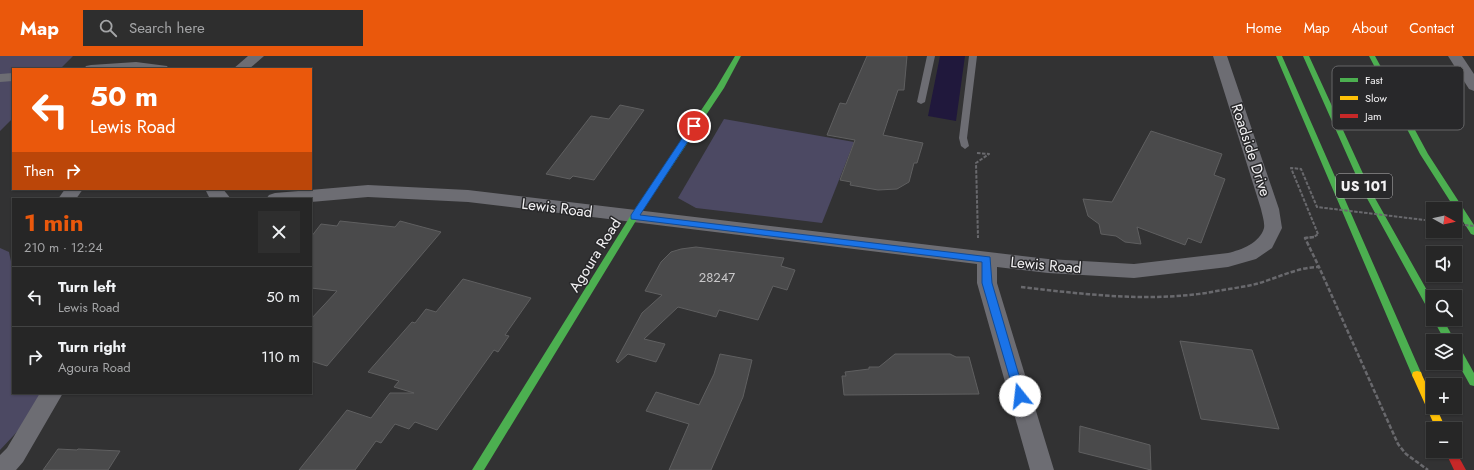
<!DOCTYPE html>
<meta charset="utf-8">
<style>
body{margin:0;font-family:Jost,sans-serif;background:#2e2e2e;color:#f1f3f6;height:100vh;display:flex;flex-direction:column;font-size:15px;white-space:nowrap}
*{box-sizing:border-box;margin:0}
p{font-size:13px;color:#a4a5a7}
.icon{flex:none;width:22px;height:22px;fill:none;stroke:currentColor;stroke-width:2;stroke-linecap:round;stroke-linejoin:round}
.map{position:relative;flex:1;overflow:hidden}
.side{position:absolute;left:12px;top:142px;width:300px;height:196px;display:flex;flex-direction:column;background:#262626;border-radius:0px;box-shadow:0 1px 3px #0004,0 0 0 1px #424343}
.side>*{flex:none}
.banner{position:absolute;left:12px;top:12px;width:300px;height:122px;border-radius:0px;box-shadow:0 1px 3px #0004,0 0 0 1px #424343;background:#ea580c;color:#fff;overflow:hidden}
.needle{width:26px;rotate:98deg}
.buttons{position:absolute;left:1426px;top:146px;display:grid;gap:8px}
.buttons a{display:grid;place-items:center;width:36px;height:36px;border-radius:0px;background:#262626;box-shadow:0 1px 3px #0004,0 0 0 1px #424343;font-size:20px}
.pin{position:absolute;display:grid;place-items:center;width:34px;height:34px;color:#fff;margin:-17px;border:2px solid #fff;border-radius:50%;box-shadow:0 1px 4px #0007}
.me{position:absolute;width:44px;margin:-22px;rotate:344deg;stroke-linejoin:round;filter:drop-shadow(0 0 3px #0008)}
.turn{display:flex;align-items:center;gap:14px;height:84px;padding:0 12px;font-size:18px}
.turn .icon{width:52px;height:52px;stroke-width:2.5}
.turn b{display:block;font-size:28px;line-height:34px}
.then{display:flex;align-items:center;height:38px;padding:0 12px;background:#0003;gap:8px;font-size:15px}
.round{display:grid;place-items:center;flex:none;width:42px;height:42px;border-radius:0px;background:#2e2e2e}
.head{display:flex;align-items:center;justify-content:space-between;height:68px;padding:0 12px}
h1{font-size:24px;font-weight:700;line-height:30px;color:#ea580c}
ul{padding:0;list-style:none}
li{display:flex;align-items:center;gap:12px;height:60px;padding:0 12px;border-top:1px solid #424343}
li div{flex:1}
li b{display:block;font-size:15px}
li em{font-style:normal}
header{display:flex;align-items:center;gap:24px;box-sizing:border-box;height:56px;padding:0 20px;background:#ea580c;color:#fff}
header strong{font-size:19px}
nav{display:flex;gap:22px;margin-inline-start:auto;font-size:14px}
.search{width:280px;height:36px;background:#2e2e2e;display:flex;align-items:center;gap:10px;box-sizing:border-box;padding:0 14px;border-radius:0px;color:#a4a5a7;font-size:15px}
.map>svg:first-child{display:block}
.green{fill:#4c4963}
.water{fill:#20183c}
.building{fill:#4a4a4b;stroke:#5f5f60}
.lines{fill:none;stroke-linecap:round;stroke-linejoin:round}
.path-far1{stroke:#69696d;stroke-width:2;stroke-dasharray:3.5 1.5;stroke-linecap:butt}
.path{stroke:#69696d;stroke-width:2.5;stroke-dasharray:4.5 2;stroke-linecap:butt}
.lane{fill:#6d6d73;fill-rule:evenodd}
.street{fill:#6d6d73;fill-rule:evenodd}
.fast{fill:#4caf50;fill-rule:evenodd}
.slow{fill:#ffc107;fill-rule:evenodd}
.jam{fill:#c62828;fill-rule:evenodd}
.path-bridge{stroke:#69696d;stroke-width:2;stroke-dasharray:3.5 1.5;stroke-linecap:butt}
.route{fill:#1a73e8;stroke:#114b97}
.labels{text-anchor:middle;stroke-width:3;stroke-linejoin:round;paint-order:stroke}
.number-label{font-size:13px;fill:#c9c8ca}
.shield{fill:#28282a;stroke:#b6b5b7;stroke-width:1}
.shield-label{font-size:14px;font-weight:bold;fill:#f3f2f4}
.street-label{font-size:15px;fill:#f3f2f4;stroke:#28282a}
.key{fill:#28282a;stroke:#656567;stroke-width:1}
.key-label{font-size:11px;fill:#f3f2f4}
</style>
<header>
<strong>Map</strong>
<div class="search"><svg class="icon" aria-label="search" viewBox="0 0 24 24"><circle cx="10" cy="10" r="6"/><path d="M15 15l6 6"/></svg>Search here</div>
<nav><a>Home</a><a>Map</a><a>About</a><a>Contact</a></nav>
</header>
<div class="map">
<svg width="1474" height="414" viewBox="0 0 1474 414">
<rect width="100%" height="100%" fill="#323233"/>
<g class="green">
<path d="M0 0H73L60 13H13V62L0 75Z"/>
<path d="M724 63 854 86 822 167 696 152 678 142Z"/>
<path d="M0 192 9 196 13 215V337H40L43 348 0 394Z"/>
</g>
<path class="water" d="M940 0H965L956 65 928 60Z"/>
<g class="building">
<path d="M867 0H907L904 34H898L883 79 923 87 917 107H914L909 126 897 133 878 134 850 129 851 126 840 124 855 84 827 79 840 47 846 48Z"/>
<path d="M620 49 644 54 594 124 573 120 570 123 546 118 591 60 609 63Z"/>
<path d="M1151 75 1222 98 1214 119 1225 123 1201 187 1188 182 1185 189 1137 171 1141 188 1125 186 1116 180 1101 178 1099 168 1088 160 1083 143 1112 146Z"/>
<path d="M340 165 395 171 400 165 441 176 327 310 311 305V263L337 235 311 232V181L321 168 337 170Z"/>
<path d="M696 191 784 202 781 210 795 214 787 234 773 230 758 264 719 254 716 261 678 251 644 283 665 288 656 306 628 298 618 307 616 305 642 257 662 239 645 235 661 206 671 196 681 193Z"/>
<path d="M463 223 531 242 505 279 509 280 498 296 494 294 437 374 415 366 409 373 395 368 381 387 376 385 355 414H299L347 354 371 362 390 337H414L394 331 399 325 368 316 412 266 415 267 426 253 436 256Z"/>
<path d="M1180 285 1252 294 1279 373 1201 363Z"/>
<path d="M720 298 752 304 743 341 711 414H669L689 368 646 355 656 336 699 349 714 318Z"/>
<path d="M895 298H950L956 301H969L979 338 844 339 842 320H846L845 316 869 313V311H879Z"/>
<path d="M1080 370 1150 389 1151 414 1079 396Z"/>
<path d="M58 393 77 394 78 393 120 395 108 414H43Z"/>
</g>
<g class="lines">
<g class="path-far1">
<path d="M977 97 989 98 976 107 978 182"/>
<path d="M1305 182 1314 181 1318 178"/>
</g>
<g class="path">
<path d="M1314 181 1305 182 1319 211"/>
<path d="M1021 231C1082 238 1145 246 1206 237 1221 234 1237 232 1252 229 1274 224 1296 211 1319 211L1398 388 1406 398 1428 414"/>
</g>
<g class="lane">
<path d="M927 0H935L925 46 921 48 917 46Z"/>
<path d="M969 0H977L967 82 969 90 965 93 961 90 959 82Z"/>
</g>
<g class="street">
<path d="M248 0H264L249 13H233Z"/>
<path d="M1213 0H1227L1279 153 1282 172 1272 192 1256 203 1228 211 1134 222 1048 217 997 211V227L1054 414H1030L977 227V208L468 146 368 141 311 146V143H266L269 139 275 137 368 129 468 134 1048 203 1134 208 1228 197C1241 194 1260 187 1264 172 1265 167 1262 158 1261 153Z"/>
<path d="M1448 0H1462L1474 18V35L1469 33Z"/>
<path d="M136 6 167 10 169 13H84L86 10 91 9Z"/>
<path d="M13 17V25L0 26V18Z"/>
<path d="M65 133H83L76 143H58Z"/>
<path d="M205 133H223L231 143H210Z"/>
<path d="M40 337H63L23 406 16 414H0V399L7 392Z"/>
</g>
<g class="fast">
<path d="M735 0H741L724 32 637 163 484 414H472L631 159 716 32Z"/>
<path d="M1276 0H1282L1422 319 1421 322 1417 323 1413 322 1412 319Z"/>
<path d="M1303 0H1309L1371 135 1433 245V258L1430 257 1363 135Z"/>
<path d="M1369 0H1375L1428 98 1474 169V179L1471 178 1420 98Z"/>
<path d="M1433 263H1443L1455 285H1445Z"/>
<path d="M1455 289 1459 290 1474 317V330L1470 329 1455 302Z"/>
</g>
<path class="slow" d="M1417 315 1421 316 1422 319 1433 343V351H1436L1446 373H1436L1412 319 1413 316Z"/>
<path class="jam" d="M1455 394 1466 414H1454L1445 395H1455Z"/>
<g class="path-bridge">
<path d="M1455 168 1474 170"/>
<path d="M1318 178 1291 112 1301 113 1317 151 1433 165"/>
</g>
</g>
<path class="route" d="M694 68 698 70 640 159 990 201 992 227 1025 340 1024 344H1016L1015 340 982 227V206L631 163V159L691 69Z"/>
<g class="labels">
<g class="number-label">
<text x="717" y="226">28247</text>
</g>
<rect class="shield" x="1336" y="118" width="56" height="24" rx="3"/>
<g class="shield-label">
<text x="1364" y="135">US 101</text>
</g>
<g class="street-label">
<text transform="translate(1251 94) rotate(72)" y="5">Roadside Drive</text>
<text transform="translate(557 152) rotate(7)" y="5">Lewis Road</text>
<text transform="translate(595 199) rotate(-58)" y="5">Agoura Road</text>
<text transform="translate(1046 209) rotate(5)" y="5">Lewis Road</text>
</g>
</g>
<rect x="1332" y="10" width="132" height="64" rx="6" class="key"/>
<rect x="1340" y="22" width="18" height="4" fill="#4caf50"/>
<rect x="1340" y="40" width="18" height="4" fill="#ffc107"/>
<rect x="1340" y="58" width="18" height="4" fill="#c62828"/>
<g class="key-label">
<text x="1365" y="28">Fast</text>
<text x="1365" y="46">Slow</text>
<text x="1365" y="64">Jam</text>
</g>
</svg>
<div class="buttons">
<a><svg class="needle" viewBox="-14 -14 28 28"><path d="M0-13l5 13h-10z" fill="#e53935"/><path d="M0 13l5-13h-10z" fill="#a4a5a7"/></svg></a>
<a><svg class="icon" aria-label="sound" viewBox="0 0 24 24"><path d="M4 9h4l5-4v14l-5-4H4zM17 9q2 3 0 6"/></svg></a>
<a><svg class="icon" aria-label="search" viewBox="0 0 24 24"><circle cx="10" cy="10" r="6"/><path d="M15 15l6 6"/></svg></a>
<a><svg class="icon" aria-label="layers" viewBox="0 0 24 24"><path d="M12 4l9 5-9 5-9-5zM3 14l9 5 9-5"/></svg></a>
<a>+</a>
<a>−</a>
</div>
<div class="pin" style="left:694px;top:70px;background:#d93025"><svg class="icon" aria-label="arrive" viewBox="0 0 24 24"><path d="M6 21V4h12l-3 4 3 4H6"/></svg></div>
<svg class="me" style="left:1020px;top:340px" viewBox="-20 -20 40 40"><circle r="19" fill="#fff"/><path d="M0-13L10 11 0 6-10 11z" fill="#1a73e8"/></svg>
<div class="banner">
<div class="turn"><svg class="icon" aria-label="left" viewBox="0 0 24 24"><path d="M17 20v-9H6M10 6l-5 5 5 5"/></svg><div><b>50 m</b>Lewis Road</div></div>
<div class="then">Then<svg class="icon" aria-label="right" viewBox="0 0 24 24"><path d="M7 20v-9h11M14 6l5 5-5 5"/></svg></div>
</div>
<section class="side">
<div class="head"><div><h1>1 min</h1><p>210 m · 12:24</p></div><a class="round"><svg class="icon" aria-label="close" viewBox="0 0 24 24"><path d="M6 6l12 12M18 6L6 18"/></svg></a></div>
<ul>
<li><svg class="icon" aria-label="left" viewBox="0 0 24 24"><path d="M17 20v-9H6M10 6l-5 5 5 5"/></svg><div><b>Turn left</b><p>Lewis Road</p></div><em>50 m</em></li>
<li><svg class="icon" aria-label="right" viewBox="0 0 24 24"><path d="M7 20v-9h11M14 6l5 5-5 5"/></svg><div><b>Turn right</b><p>Agoura Road</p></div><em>110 m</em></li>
</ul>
</section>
</div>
